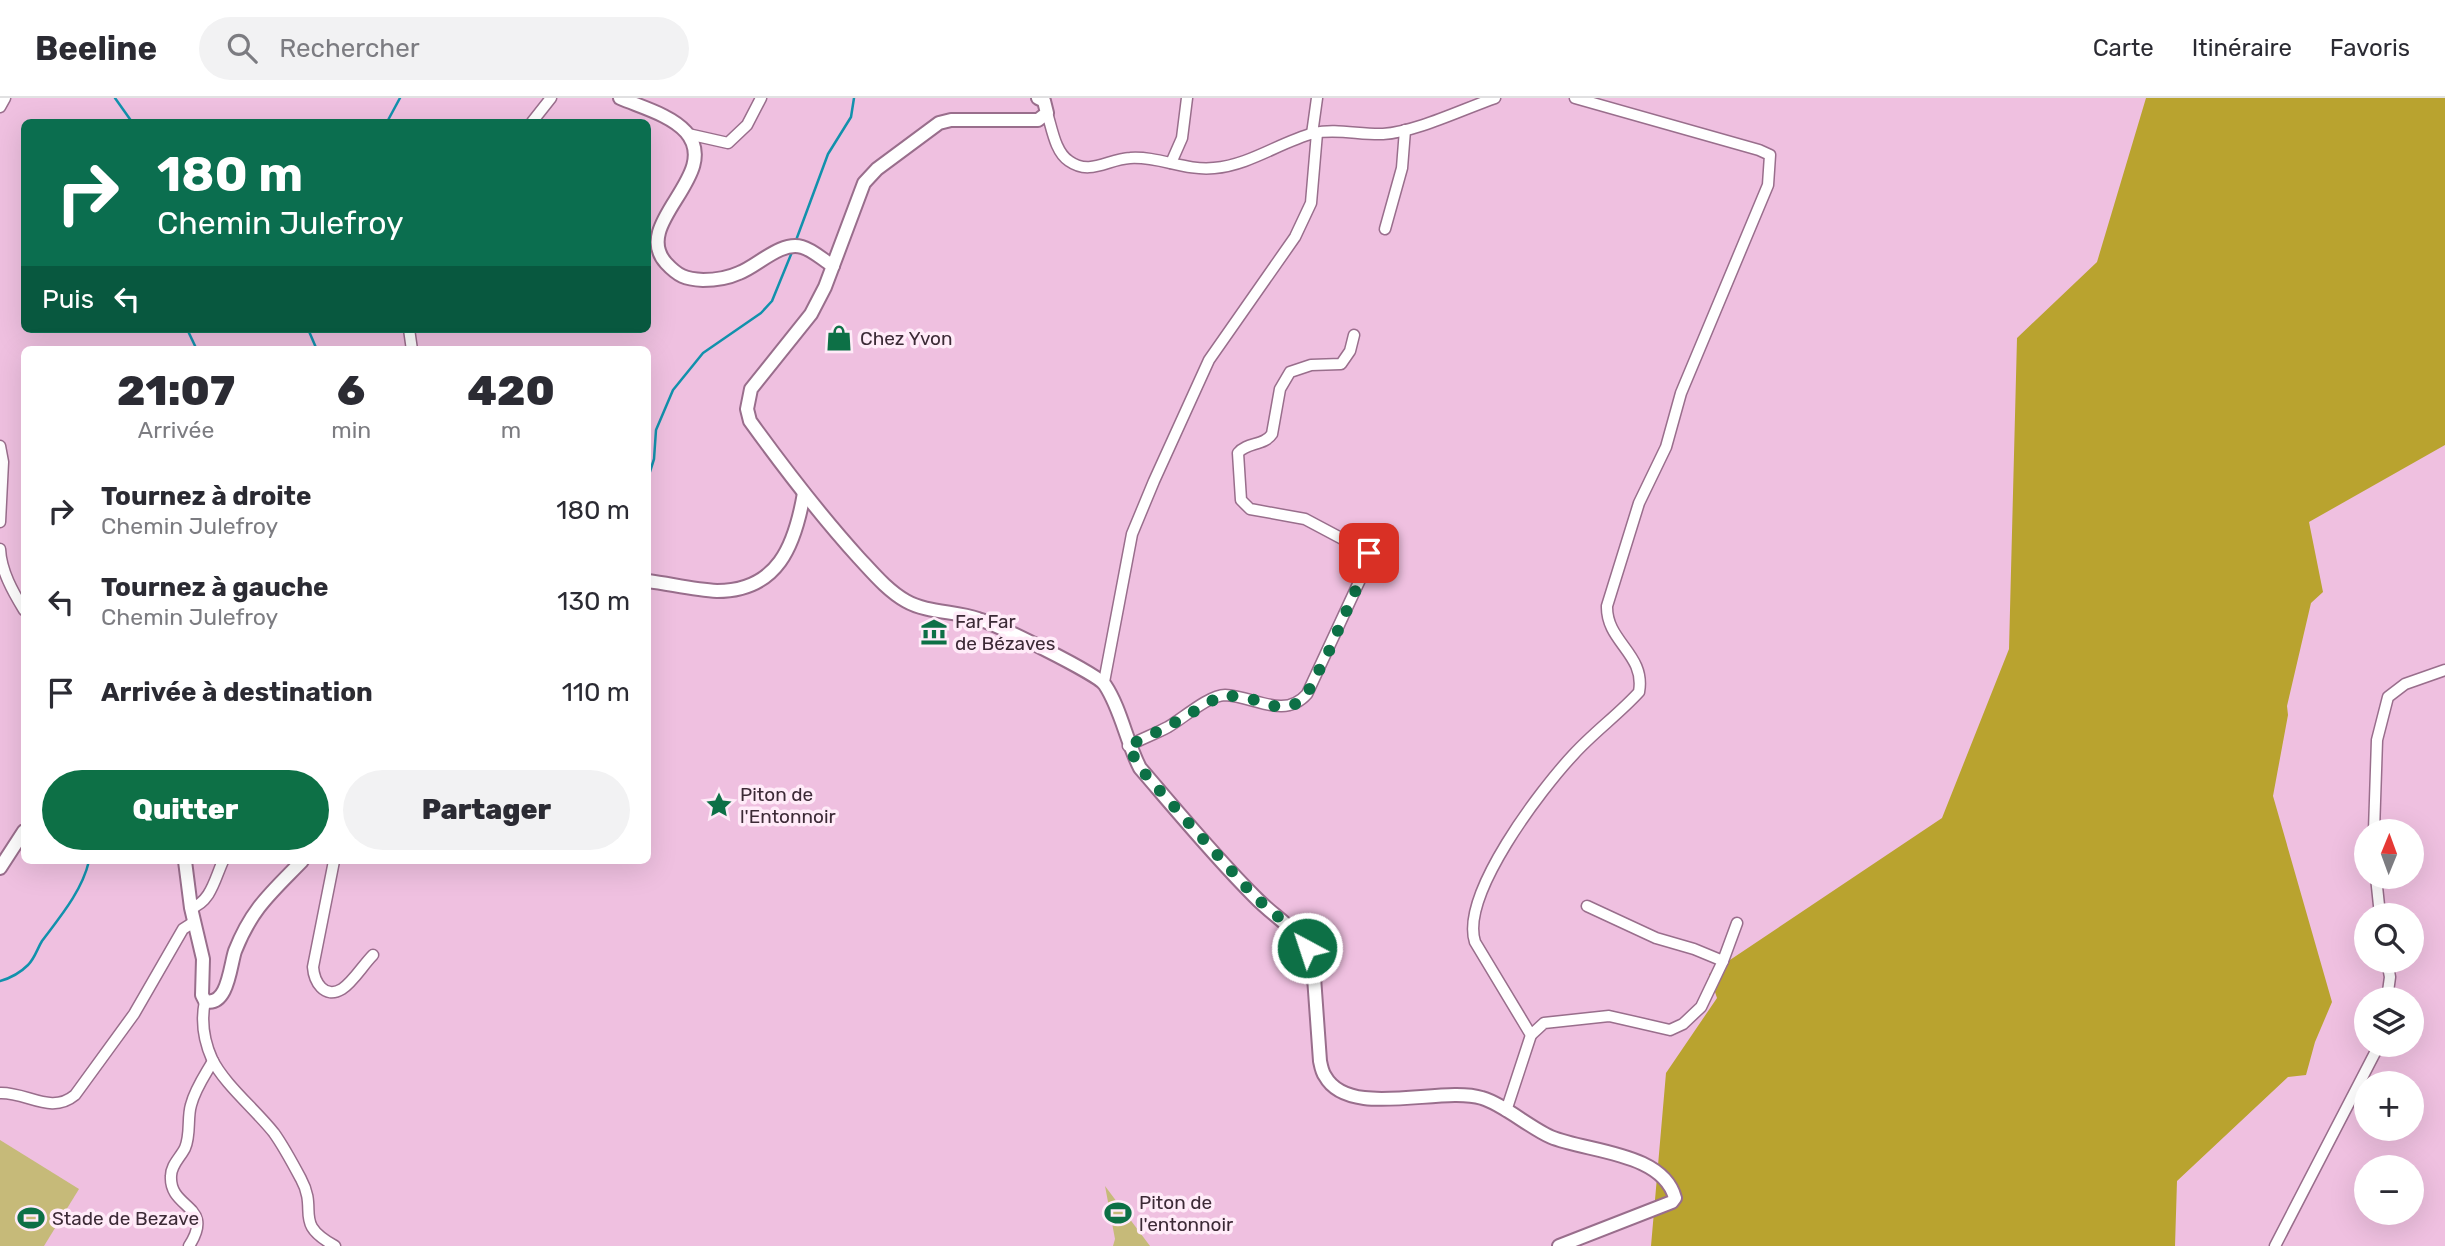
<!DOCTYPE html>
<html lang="fr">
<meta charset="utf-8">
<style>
body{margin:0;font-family:Rubik,sans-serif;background:#f2f2f3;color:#2b2b33;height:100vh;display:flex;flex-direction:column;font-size:26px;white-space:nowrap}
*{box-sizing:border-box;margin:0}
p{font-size:23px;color:#7c7c81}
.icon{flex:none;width:38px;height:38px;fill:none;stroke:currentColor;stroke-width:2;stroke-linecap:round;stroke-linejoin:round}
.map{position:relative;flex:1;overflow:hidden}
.details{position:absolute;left:21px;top:248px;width:630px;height:518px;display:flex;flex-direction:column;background:#fff;border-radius:10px;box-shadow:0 7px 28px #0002}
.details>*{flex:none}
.hud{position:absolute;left:21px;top:21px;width:630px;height:214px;border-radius:10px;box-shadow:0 7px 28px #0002;background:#0b6e4f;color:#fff;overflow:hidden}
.needle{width:46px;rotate:1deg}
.controls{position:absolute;left:2354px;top:721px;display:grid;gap:14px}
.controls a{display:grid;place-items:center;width:70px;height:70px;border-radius:50%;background:#fff;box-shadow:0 7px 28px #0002;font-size:35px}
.pin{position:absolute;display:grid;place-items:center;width:60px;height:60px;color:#fff;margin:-30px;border-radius:14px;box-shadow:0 4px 10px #0006}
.me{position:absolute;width:77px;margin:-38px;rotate:320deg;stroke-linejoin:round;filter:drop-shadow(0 0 5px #0008)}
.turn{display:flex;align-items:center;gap:24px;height:147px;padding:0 21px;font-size:32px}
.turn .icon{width:91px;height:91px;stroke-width:2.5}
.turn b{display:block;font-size:49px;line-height:60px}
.then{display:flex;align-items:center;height:66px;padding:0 21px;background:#0003;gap:14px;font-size:26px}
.eta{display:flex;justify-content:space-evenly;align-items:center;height:119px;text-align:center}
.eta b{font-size:42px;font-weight:800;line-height:49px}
.cta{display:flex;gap:14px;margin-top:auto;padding:14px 21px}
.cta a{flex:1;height:80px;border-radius:42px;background:#0d7046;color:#fff;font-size:28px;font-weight:800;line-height:80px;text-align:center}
.cta a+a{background:#f2f2f3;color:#2b2b33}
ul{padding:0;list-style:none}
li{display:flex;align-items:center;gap:21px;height:91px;padding:0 21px}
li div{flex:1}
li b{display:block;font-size:26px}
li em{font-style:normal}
header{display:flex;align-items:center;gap:42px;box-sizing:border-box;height:98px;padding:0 35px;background:#fff;border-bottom:2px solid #e1e1e2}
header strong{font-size:33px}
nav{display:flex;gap:38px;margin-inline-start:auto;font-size:24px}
.search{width:490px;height:63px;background:#f2f2f3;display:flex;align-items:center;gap:18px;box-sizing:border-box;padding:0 24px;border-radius:38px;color:#7c7c81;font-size:26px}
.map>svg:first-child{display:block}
.green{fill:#c6ba79}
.forest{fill:#b9a32f}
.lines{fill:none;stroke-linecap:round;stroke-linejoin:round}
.stream{stroke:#1291ac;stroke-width:2.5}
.minor-casing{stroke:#996e8c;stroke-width:13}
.major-casing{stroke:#996e8c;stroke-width:16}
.minor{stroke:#fff;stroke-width:10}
.major{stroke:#fff;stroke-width:12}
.route{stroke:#0d7046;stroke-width:12;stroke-dasharray:0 21.6}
.labels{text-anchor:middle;stroke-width:7;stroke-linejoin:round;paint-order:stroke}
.poi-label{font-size:19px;fill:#3c2a36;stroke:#ffebf8;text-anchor:start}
</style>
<header>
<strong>Beeline</strong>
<div class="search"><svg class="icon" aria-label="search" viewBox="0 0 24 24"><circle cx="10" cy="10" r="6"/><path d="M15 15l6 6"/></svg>Rechercher</div>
<nav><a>Carte</a><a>Itinéraire</a><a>Favoris</a></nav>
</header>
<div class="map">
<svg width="2445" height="1148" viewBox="0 0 2445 1148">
<rect width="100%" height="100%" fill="#efc0e0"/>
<g class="green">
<path d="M0 1042 79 1091 44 1148H0Z"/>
<path d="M1105 1088 1150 1148H1113L1115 1141Z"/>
</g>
<path class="forest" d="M2146 0H2445V347L2309 424 2323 494 2311 505 2287 608 2288 617 2273 698 2332 904 2315 944 2306 977 2288 979 2177 1083 2175 1148H1651L1666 975 1717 900 1709 876 1942 720 2009 551 2017 240 2097 164Z"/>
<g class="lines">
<g class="stream">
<path d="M115 0 132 24"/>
<path d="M387 24 400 0"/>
<path d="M795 145 828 56 851 19 854 0"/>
<path d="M187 231 197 252"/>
<path d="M308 231 317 252"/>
<path d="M648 380 654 361 656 332 673 292 703 255 761 215 772 203 792 154"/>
<path d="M0 883C11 880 20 875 28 867 35 860 37 851 42 843 60 819 82 793 89 763"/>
</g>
<g class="minor-casing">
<g id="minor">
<path d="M0 9 5 0"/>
<path d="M1047 15C1052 30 1055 54 1069 63 1090 78 1108 61 1130 60 1159 58 1185 73 1214 70 1250 67 1280 44 1314 35 1336 30 1361 37 1383 36 1416 34 1463 11 1495 0"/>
<path d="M532 24 551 0"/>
<path d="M688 36 728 45 747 27 761 0"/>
<path d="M1312 36 1317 0"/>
<path d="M1171 65 1182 40 1187 0"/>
<path d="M1385 131 1402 70 1405 32"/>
<path d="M409 231 412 252"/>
<path d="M0 348 3 364 0 424"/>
<path d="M0 451C1 473 13 494 24 512"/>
<path d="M1104 584 1132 436 1154 383 1209 262 1295 139 1311 105 1317 35"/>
<path d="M1128 648C1141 641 1155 636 1168 629 1182 621 1209 597 1225 597 1254 598 1284 622 1307 596L1365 471 1369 455 1305 421 1250 411 1241 402 1238 355C1247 344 1264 348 1272 336L1280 291 1290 274 1311 267 1341 266 1350 253 1354 237"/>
<path d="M2374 733 2377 642 2388 599 2405 586 2445 572"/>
<path d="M334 763 313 869C314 883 324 902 342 891 353 884 363 867 373 857"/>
<path d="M2376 779 2380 817"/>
<path d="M1587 808 1656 840 1694 851 1723 863"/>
<path d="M191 810C211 804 215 780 223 763"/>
<path d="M2387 901 2390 879 2387 863"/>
<path d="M205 903C201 922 204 943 212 961 224 986 256 1012 274 1035 284 1049 293 1066 301 1081 319 1114 292 1124 335 1148"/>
<path d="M1531 937 1475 844C1460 797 1541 691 1574 656 1594 634 1619 616 1639 594 1646 556 1606 544 1607 508L1639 405 1666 349 1681 295 1768 87 1770 57 1759 52 1575 0"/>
<path d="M0 995C27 994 51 1017 75 997L134 916 183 831 194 824"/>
<path d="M1506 1013 1531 937 1544 925 1609 918 1670 932 1683 926 1701 909 1723 863 1737 825"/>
<path d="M189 1148C216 1106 169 1112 171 1078 171 1067 180 1060 185 1050 191 1036 187 1020 191 1007 195 991 205 977 213 963"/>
<path d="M2275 1148 2379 947"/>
</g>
</g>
<g class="major-casing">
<g id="major">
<path d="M620 0C641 9 671 17 686 34 723 77 630 125 666 165 678 178 685 181 703 182 714 182 728 180 739 175 758 168 780 143 802 149 813 152 823 162 833 168"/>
<path d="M1038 0 1044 3 1047 15 1038 22H951L939 25 877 71 864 85 825 189 811 216 751 291 747 311 750 323C784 370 820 417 859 460 873 475 888 493 906 503 927 515 956 513 978 521 996 526 1098 576 1105 587 1121 611 1126 643 1140 670 1177 713 1214 758 1254 798 1278 823 1300 830 1313 865L1320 963C1321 968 1322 974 1325 978 1349 1022 1442 987 1482 1000 1503 1006 1530 1030 1551 1039 1587 1054 1663 1054 1675 1100L1672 1104 1559 1148"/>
<path d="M648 483C671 486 694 492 717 493 778 493 795 447 804 395"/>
<path d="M185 763 191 810 203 861 202 897 205 903C228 909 230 868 235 853 252 810 271 795 302 763"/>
<path d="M0 770 24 733"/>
</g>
</g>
<use href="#minor" class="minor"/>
<use href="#major" class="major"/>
</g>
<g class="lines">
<path class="route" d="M1307 850 1297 835 1255 799 1161 694 1140 670 1128 648 1167 629 1222 597 1245 599 1281 610 1299 605 1307 596 1329 553 1365 471 1369 455"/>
</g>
<defs>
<g id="shop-bare" transform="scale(2.1)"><path d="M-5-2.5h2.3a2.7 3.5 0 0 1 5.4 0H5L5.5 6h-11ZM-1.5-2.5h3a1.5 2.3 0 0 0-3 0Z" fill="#0d7046" stroke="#ffebf8" stroke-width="2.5" paint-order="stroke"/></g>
<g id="museum-bare" transform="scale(2.1)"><path d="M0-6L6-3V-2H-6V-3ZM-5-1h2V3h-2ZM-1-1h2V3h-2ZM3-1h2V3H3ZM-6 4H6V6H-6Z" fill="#0d7046" stroke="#ffebf8" stroke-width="2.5" paint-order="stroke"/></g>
<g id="sight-bare" transform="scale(2.1)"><path d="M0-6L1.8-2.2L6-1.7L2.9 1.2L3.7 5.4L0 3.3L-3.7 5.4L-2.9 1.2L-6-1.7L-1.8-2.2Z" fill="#0d7046" stroke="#ffebf8" stroke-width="2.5" paint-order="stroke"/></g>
<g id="stadium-bare" transform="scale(2.1)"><path d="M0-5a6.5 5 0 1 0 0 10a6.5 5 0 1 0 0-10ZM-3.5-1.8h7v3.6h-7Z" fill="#0d7046" stroke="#ffebf8" stroke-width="2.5" paint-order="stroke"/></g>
</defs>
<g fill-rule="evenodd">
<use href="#shop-bare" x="839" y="240"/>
<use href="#museum-bare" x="934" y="534"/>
<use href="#sight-bare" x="719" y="707"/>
<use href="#stadium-bare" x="1118" y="1115"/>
<use href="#stadium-bare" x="31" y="1120"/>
</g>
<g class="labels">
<g class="poi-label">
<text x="860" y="247">Chez Yvon</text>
<text x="955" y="530">Far Far<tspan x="955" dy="22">de Bézaves</tspan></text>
<text x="740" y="703">Piton de<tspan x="740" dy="22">l'Entonnoir</tspan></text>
<text x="1139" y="1111">Piton de<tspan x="1139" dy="22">l'entonnoir</tspan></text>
<text x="52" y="1127">Stade de Bezave</text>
</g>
</g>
</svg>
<div class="controls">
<a><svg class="needle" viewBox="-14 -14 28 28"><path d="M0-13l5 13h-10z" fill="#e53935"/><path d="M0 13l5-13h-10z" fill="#7c7c81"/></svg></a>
<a><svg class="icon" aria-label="search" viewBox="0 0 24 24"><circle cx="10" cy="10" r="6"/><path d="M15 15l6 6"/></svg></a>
<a><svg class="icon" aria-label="layers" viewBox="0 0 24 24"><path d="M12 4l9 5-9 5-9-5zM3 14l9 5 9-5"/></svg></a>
<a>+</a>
<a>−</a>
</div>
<div class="pin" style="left:1369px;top:455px;background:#d93025"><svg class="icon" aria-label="arrive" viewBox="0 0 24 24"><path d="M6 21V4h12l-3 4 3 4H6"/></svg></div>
<svg class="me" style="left:1307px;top:850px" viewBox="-20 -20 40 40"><circle r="17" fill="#0d7046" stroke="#fff" stroke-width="3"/><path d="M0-11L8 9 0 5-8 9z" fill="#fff"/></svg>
<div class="hud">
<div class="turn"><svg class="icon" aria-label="right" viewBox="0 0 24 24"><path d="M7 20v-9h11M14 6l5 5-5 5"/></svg><div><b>180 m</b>Chemin Julefroy</div></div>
<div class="then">Puis<svg class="icon" aria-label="left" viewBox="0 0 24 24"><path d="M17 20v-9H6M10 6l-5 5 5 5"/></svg></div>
</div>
<section class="details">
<div class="eta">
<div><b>21:07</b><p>Arrivée</p></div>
<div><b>6</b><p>min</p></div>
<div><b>420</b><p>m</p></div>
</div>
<ul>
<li><svg class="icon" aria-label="right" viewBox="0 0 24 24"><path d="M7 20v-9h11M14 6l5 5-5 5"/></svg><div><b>Tournez à droite</b><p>Chemin Julefroy</p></div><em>180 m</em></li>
<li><svg class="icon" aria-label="left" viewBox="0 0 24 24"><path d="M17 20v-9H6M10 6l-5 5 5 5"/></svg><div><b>Tournez à gauche</b><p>Chemin Julefroy</p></div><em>130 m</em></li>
<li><svg class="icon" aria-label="arrive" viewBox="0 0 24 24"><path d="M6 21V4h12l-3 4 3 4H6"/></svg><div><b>Arrivée à destination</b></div><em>110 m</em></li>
</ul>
<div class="cta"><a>Quitter</a><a>Partager</a></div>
</section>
</div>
